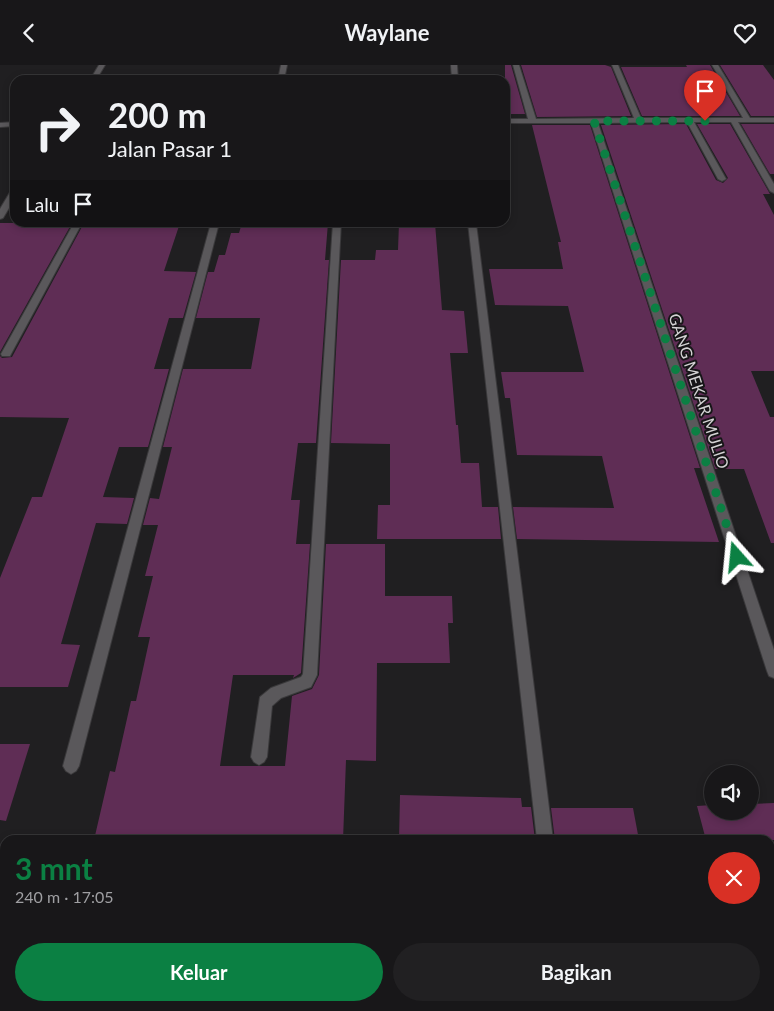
<!DOCTYPE html>
<html lang="id">
<meta charset="utf-8">
<style>
body{margin:0;font-family:Lato,sans-serif;background:#212022;color:#f1f3f6;height:100vh;display:flex;flex-direction:column;font-size:19px;white-space:nowrap}
*{box-sizing:border-box;margin:0}
p{font-size:16px;color:#9f9fa2}
.icon{flex:none;width:28px;height:28px;fill:none;stroke:currentColor;stroke-width:2;stroke-linecap:round;stroke-linejoin:round}
.map{position:relative;flex:1;overflow:hidden}
.panel{position:absolute;left:0px;top:770px;width:775px;height:176px;display:flex;flex-direction:column;background:#181719;border-radius:15px 15px 0 0;box-shadow:0 2px 8px #0003,0 0 0 1px #363638}
.panel>*{flex:none}
.top-card{position:absolute;left:10px;top:10px;width:500px;height:152px;border-radius:15px;box-shadow:0 2px 8px #0003,0 0 0 1px #363638;background:#181719;color:#f1f3f6;overflow:hidden}
.controls{position:absolute;left:704px;top:700px;display:grid;gap:10px}
.controls a{display:grid;place-items:center;width:55px;height:55px;border-radius:50%;background:#181719;box-shadow:0 2px 8px #0003,0 0 0 1px #363638;font-size:25px}
.pin{position:absolute;display:grid;place-items:center;width:42px;height:42px;color:#fff;margin:-51px -21px;border-radius:50% 50% 50% 0;rotate:-45deg;box-shadow:0 0 5px #0007}
.pin .icon{rotate:45deg}
.me{position:absolute;width:55px;margin:-28px;rotate:342deg;stroke-linejoin:round;filter:drop-shadow(0 0 4px #0008)}
.turn{display:flex;align-items:center;gap:18px;height:105px;padding:0 15px;font-size:22px}
.turn .icon{width:65px;height:65px;stroke-width:2.5}
.turn b{display:block;font-size:35px;line-height:42px}
.then{display:flex;align-items:center;height:48px;padding:0 15px;background:#0003;gap:10px;font-size:19px}
.round{display:grid;place-items:center;flex:none;width:52px;height:52px;border-radius:26px;background:#212022}
.overview{display:flex;align-items:center;justify-content:space-between;height:85px;padding:0 15px}
h1{font-size:30px;font-weight:700;line-height:38px;color:#0b8043}
.button{display:flex;gap:10px;margin-top:auto;padding:10px 15px}
.button a{flex:1;height:58px;border-radius:30px;background:#0b8043;color:#fff;font-size:20px;font-weight:700;line-height:58px;text-align:center}
.button a+a{background:#212022;color:#f1f3f6}
header{display:flex;justify-content:space-between;align-items:center;height:65px;padding:0 15px;background:#181719;font-size:22px;font-weight:700}
.map>svg:first-child{display:block}
.building{fill:#5f2d55}
.lines{fill:none;stroke-linecap:round;stroke-linejoin:round}
.minor-casing{stroke:#3a393b;stroke-width:2}
.minor{fill:#5a585b;fill-rule:evenodd}
.route{stroke:#0b8043;stroke-width:9;stroke-dasharray:0 16.2}
.labels{text-anchor:middle;stroke-width:4;stroke-linejoin:round;paint-order:stroke}
.street-label{font-size:16px;fill:#d4d3d4;stroke:#171618}
</style>
<header><svg class="icon" aria-label="back" viewBox="0 0 24 24"><path d="M15 5l-7 7 7 7"/></svg>Waylane<svg class="icon" aria-label="heart" viewBox="0 0 24 24"><path d="M12 20l-8-8c-3-5 5-10 8-4 3-6 11-1 8 4z"/></svg></header>
<div class="map">
<svg width="774" height="946" viewBox="0 0 774 946">
<rect width="100%" height="100%" fill="#201f21"/>
<g class="building">
<path d="M505 0H511L525 49H505Z"/>
<path d="M521 0H605L611 2 631 51 537 52Z"/>
<path d="M686 0H710L740 51H642L621 2H687Z"/>
<path d="M720 0H763L774 15V51H751Z"/>
<path d="M686 59 716 115 723 118 728 113 697 59H730L770 129H763L774 150V306H751L770 352H774V478H771L744 404H715L601 60Z"/>
<path d="M741 59H774V109H770Z"/>
<path d="M532 60H590L700 403H694L719 477 517 474 513 442 614 443 602 391 517 390 510 333H505L501 307H584L568 241 495 240 489 204H563L558 177H561Z"/>
<path d="M0 158H72L0 287Z"/>
<path d="M84 158H180L164 206 196 207 183 253H169L154 304H169L148 382H119L103 432 134 433 127 459 96 458 61 579 80 580 68 622H0V513L32 432H42L69 353 0 352V291L2 293 12 292Z"/>
<path d="M242 158H328L325 195H329L316 378H298L291 435H300L296 479H310L301 608 293 613 294 610H233L220 701H285L292 631 312 624 319 610 326 479H385V531H452L453 558H448L450 598H377L376 696 346 695 343 775H94L110 706 115 707 131 636H136L150 572H138L153 511H145L158 460H143L150 433 159 434 172 382H163L183 304H251L260 253H196L208 207H214L219 190H225L231 168H239Z"/>
<path d="M399 158H435L442 245 464 246 468 288H450L456 360H458L461 398H479L482 442H498L501 474H377L378 440H390V379L331 378 341 195H375L376 185H398Z"/>
<path d="M0 679H30L6 756 0 755Z"/>
<path d="M400 730 521 733 522 742H531L535 775H399Z"/>
<path d="M774 738V775H706L697 741 712 740V746H750V739Z"/>
<path d="M551 743H633L639 775H555Z"/>
</g>
<g class="lines">
<g class="minor-casing">
<g id="minor">
<path d="M99 0H105L96 15H90Z"/>
<path d="M281 0H287L284 15H278Z"/>
<path d="M451 0H457L458 15H452Z"/>
<path d="M513 0H519L536 54 634 53 612 0H618L641 53H743L712 0H718L750 53H774V57H738L774 119V128L770 126 731 57H694L726 114 722 116 718 114 687 57 598 58 774 585V613L769 611 767 606 591 58H505V54H528Z"/>
<path d="M15 57V61L0 62V58Z"/>
<path d="M12 124H15V133L3 153 0 154V144Z"/>
<path d="M74 158H82L11 289 10 291H2L1 289Z"/>
<path d="M211 158H219L79 701 76 706 71 709 66 706 63 701Z"/>
<path d="M333 158H341L317 610 311 622 281 633 272 641 267 692 264 697 259 700 254 697 251 692 260 632 271 623 301 612 303 609Z"/>
<path d="M468 158H476L553 775H537Z"/>
<path d="M5 934V941H20L18 946H0V936Z"/>
<rect x="557" y="941" width="18" height="5"/>
</g>
</g>
<use href="#minor" class="minor"/>
</g>
<g class="lines">
<path class="route" d="M705 56H594L737 492"/>
</g>
<g class="labels">
<g class="street-label">
<text transform="translate(699 326) rotate(72)" y="6">GANG MEKAR MULIO</text>
</g>
</g>
</svg>
<div class="controls">
<a><svg class="icon" aria-label="sound" viewBox="0 0 24 24"><path d="M4 9h4l5-4v14l-5-4H4zM17 9q2 3 0 6"/></svg></a>
</div>
<div class="pin" style="left:705px;top:56px;background:#d93025"><svg class="icon" aria-label="arrive" viewBox="0 0 24 24"><path d="M6 21V4h12l-3 4 3 4H6"/></svg></div>
<svg class="me" style="left:737px;top:492px" viewBox="-20 -20 40 40"><path d="M0-17L14 15 0 8-14 15z" fill="#0b8043" stroke="#fff" stroke-width="4"/></svg>
<div class="top-card">
<div class="turn"><svg class="icon" aria-label="right" viewBox="0 0 24 24"><path d="M7 20v-9h11M14 6l5 5-5 5"/></svg><div><b>200 m</b>Jalan Pasar 1</div></div>
<div class="then">Lalu<svg class="icon" aria-label="arrive" viewBox="0 0 24 24"><path d="M6 21V4h12l-3 4 3 4H6"/></svg></div>
</div>
<section class="panel">
<div class="overview"><div><h1>3 mnt</h1><p>240 m · 17:05</p></div><a class="round" style="background:#d93025;color:#fff"><svg class="icon" aria-label="close" viewBox="0 0 24 24"><path d="M6 6l12 12M18 6L6 18"/></svg></a></div>
<div class="button"><a>Keluar</a><a>Bagikan</a></div>
</section>
</div>
